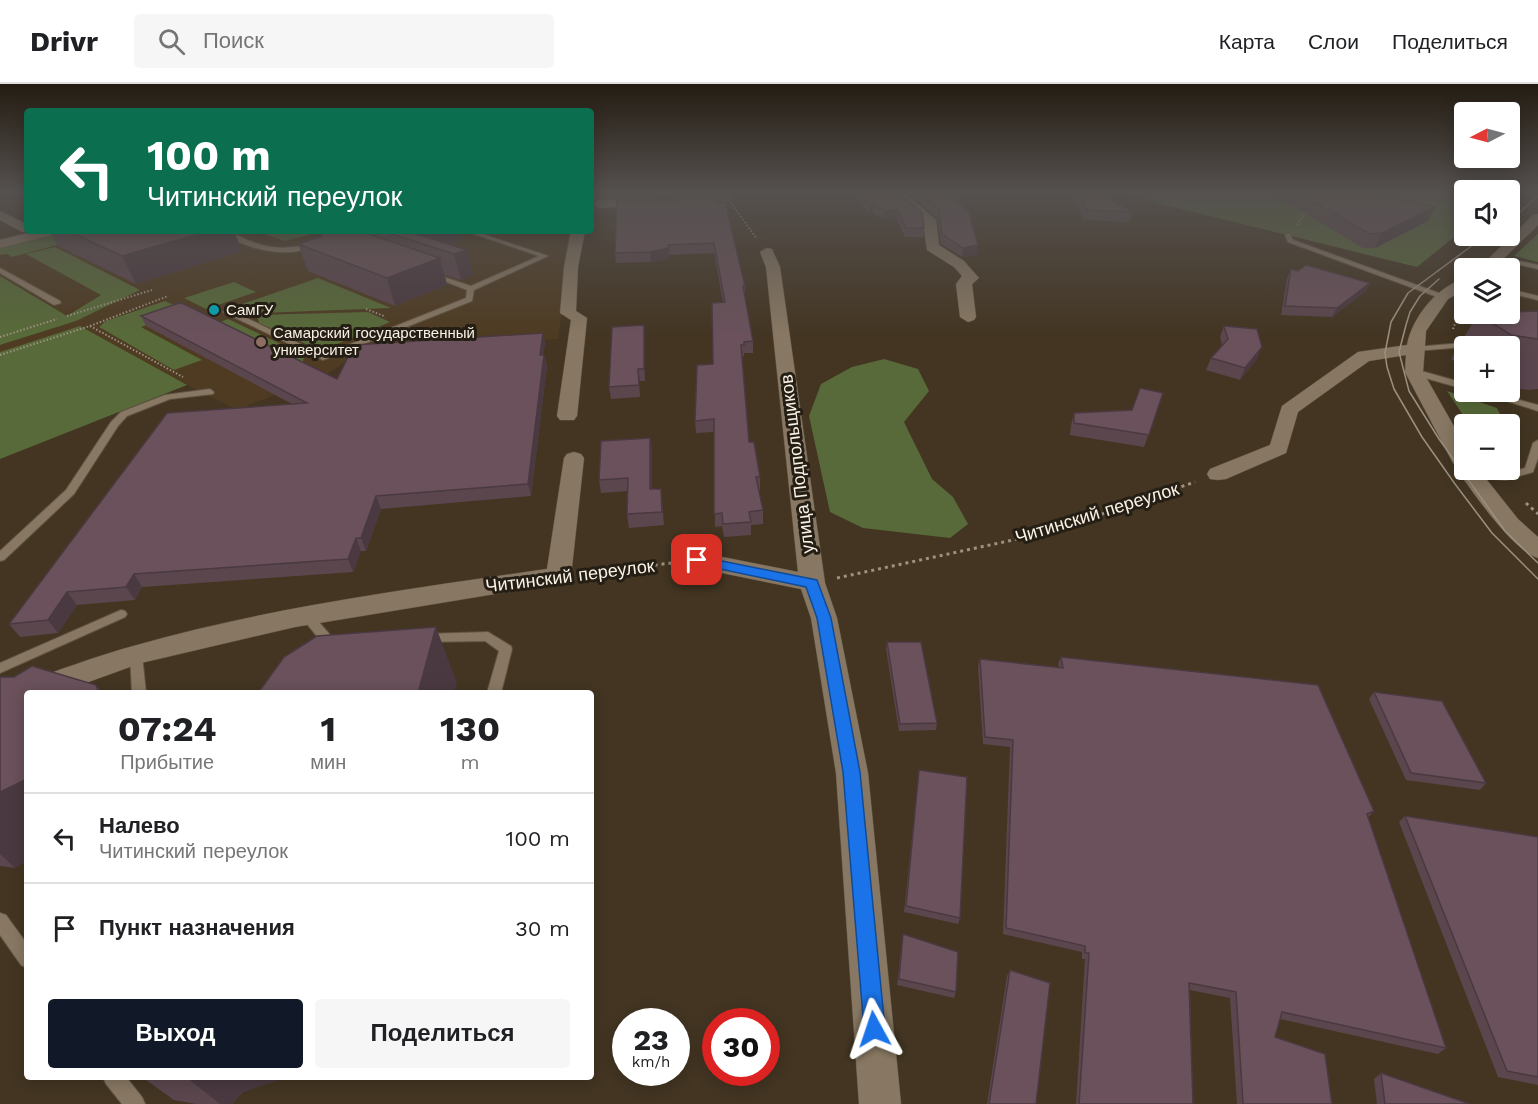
<!DOCTYPE html>
<html lang="ru">
<meta charset="utf-8">
<style>
body{margin:0;font-family:"Work Sans",sans-serif;background:#f6f6f6;color:#202124;height:100vh;display:flex;flex-direction:column;font-size:22px;white-space:nowrap}
*{box-sizing:border-box;margin:0}
p{font-size:20px;color:#757577}
.icon{flex:none;width:33px;height:33px;fill:none;stroke:currentColor;stroke-width:2;stroke-linecap:round;stroke-linejoin:round}
.map{position:relative;flex:1;overflow:hidden}
.details{position:absolute;left:24px;top:606px;width:570px;height:390px;display:flex;flex-direction:column;background:#fff;border-radius:6px;box-shadow:0 3px 15px #0003}
.details>*{flex:none}
.guide{position:absolute;left:24px;top:24px;width:570px;height:126px;border-radius:6px;box-shadow:0 3px 15px #0003;background:#0b6e4f;color:#fff;overflow:hidden}
.needle{width:39px;rotate:264deg}
.tools{position:absolute;left:1454px;top:18px;display:grid;gap:12px}
.tools a{display:grid;place-items:center;width:66px;height:66px;border-radius:6px;background:#fff;box-shadow:0 3px 15px #0003;font-size:30px}
.speed{position:absolute;left:612px;top:924px;display:flex;gap:12px;font-size:30px;font-weight:700;text-align:center}
.speed>*{display:grid;place-content:center;width:78px;height:78px;border-radius:50%;background:#fff;box-shadow:0 3px 15px #0003;line-height:1}
.speed small{font-size:15px;font-weight:400}
.speed .limit{border:9px solid #d22;background:#fff;color:#111}
.pin{position:absolute;display:grid;place-items:center;width:51px;height:51px;color:#fff;margin:-26px;border-radius:12px;box-shadow:0 3px 9px #0006}
.me{position:absolute;width:66px;margin:-33px;rotate:355deg;stroke-linejoin:round;filter:drop-shadow(0 0 4px #0008)}
.turn{display:flex;align-items:center;gap:21px;height:126px;padding:0 24px;font-size:27px}
.turn .icon{width:78px;height:78px;stroke-width:2.5}
.turn b{display:block;font-size:42px;line-height:51px}
.eta{display:flex;justify-content:space-evenly;align-items:center;height:102px;text-align:center}
.eta b{font-size:36px;font-weight:700;line-height:42px}
.action{display:flex;gap:12px;margin-top:auto;padding:12px 24px}
.action a{flex:1;height:69px;border-radius:6px;background:#111827;color:#fff;font-size:24px;font-weight:700;line-height:69px;text-align:center}
.action a+a{background:#f6f6f6;color:#202124}
ul{padding:0;list-style:none}
li{display:flex;align-items:center;gap:18px;height:90px;padding:0 24px;border-top:2px solid #e0e0e0}
li div{flex:1}
li b{display:block;font-size:22px}
li em{font-style:normal}
header{display:flex;align-items:center;gap:36px;box-sizing:border-box;height:84px;padding:0 30px;background:#fff;border-bottom:2px solid #e0e0e0}
header strong{font-size:28px}
nav{display:flex;gap:33px;margin-inline-start:auto;font-size:21px}
.search{width:420px;height:54px;background:#f6f6f6;display:flex;align-items:center;gap:15px;box-sizing:border-box;padding:0 21px;border-radius:6px;color:#757577;font-size:22px}
.map>svg:first-child{display:block}
.built{fill:#4e3b22}
.green{fill:#586a39}
.lines{fill:none;stroke-linecap:round;stroke-linejoin:round}
.lane-casing{stroke:#605443;stroke-width:2}
.street-casing{stroke:#605443;stroke-width:1}
.path-far1{stroke:#9d9182;stroke-width:2;stroke-dasharray:1.5 2;stroke-linecap:butt}
.path{stroke:#9d9182;stroke-width:3;stroke-dasharray:3 4;stroke-linecap:butt}
.lane{fill:#887863;fill-rule:evenodd}
.street{fill:#887863;fill-rule:evenodd}
.tram{stroke:#9b9080;stroke-width:1.5}
.wall{fill:#5b464e}
.shaded-wall{fill:#4a3940}
.building{fill:#6a515b;stroke:#4a3940;stroke-width:1.5}
.route{fill:#1a73e8;stroke:#114b97;stroke-width:1.5}
.culture-dot{fill:#0f9aa8;stroke:#241e15;stroke-width:2}
.education-dot{fill:#8d6e63;stroke:#241e15;stroke-width:2}
.labels{text-anchor:middle;stroke-width:6;stroke-linejoin:round;paint-order:stroke}
.far-poi-label{font-size:15px;fill:#fbf2e6;stroke:#241e15;text-anchor:start}
.street-label{font-size:18px;fill:#fbf2e6;stroke:#241e15}
</style>
<header>
<strong>Drivr</strong>
<div class="search"><svg class="icon" aria-label="search" viewBox="0 0 24 24"><circle cx="10" cy="10" r="6"/><path d="M15 15l6 6"/></svg>Поиск</div>
<nav><a>Карта</a><a>Слои</a><a>Поделиться</a></nav>
</header>
<div class="map">
<svg width="1538" height="1020" viewBox="0 0 1538 1020">
<rect width="100%" height="100%" fill="#433522"/>
<path class="built" d="M68 147H573L558 255 360 268 329 289 237 326 187 301 0 375V261L75 237 0 192V164Z"/>
<g class="green">
<path d="M1131 108H1464V145L1417 183 1161 120Z"/>
<path d="M68 147H109L12 173 7 170 0 171V164Z"/>
<path d="M255 147H323L285 157Z"/>
<path d="M1538 150V178L1514 172Z"/>
<path d="M55 163 140 206 76 237 0 261V192L67 232 101 211 26 170Z"/>
<path d="M318 194 391 224 260 229 242 220Z"/>
<path d="M234 198 256 208 206 225 184 214Z"/>
<path d="M165 217 187 227 141 243 202 276 174 286 99 243 106 237Z"/>
<path d="M368 228 390 238 330 263 317 265 259 239 257 231Z"/>
<path d="M228 235 304 271 302 284 213 241Z"/>
<path d="M80 242 187 301 0 375V268Z"/>
<path d="M884 275 918 285 929 307 904 338 932 395 953 413 968 440 950 454 863 444 830 428 809 332 821 300 852 283Z"/>
<path d="M1447 307 1497 324 1505 340H1469Z"/>
</g>
<g class="lines">
<g class="lane-casing">
<g id="lane">
<path d="M218 147C230 147 239 152 250 157 272 166 290 165 313 159L316 161C288 177 243 164 218 147Z"/>
<path d="M465 147H474L548 172 474 206 472 217 323 276 223 228 230 226 323 271 466 214 467 206 431 192V190H435L471 202 539 172Z"/>
<path d="M1288 149 1290 150 1293 156 1447 212 1440 214 1288 158 1285 151Z"/>
<path d="M1510 175 1538 181V185L1508 178V176Z"/>
<path d="M0 184 60 217 61 219 54 221 0 189Z"/>
<path d="M1509 205 1538 212V216L1509 209Z"/>
<path d="M1474 258 1478 260 1477 262 1415 267 1411 265 1415 263Z"/>
<path d="M1414 285 1464 299V305L1411 290 1410 288Z"/>
<path d="M210 305 214 308 213 310 170 315 127 332 118 342 74 410 4 476 0 477V467L66 406 111 338 121 328 165 311Z"/>
<path d="M1478 308H1490L1538 321V327Z"/>
<path d="M1538 356V374L1533 388 1506 396 1470 393 1465 390 1470 387 1505 390 1525 384 1533 359Z"/>
<path d="M121 526 125 527 127 530 125 533 0 589V579Z"/>
<path d="M307 528 311 529 338 560 339 563 338 566H328L303 535 301 532Z"/>
<path d="M488 548 511 562 512 565 501 609H487L499 567 485 557 424 558 420 557 418 554 420 551 424 550Z"/>
<path d="M136 566 141 568 142 571 146 609H132L130 571 131 568Z"/>
<path d="M0 829 6 831 27 860V884L21 881 0 851Z"/>
<path d="M103 993H126L142 1013 145 1020H122L106 1000Z"/>
</g>
</g>
<g class="street-casing">
<g id="street">
<path d="M891 108H904L936 136 939 161 964 177 979 194 972 200 976 233 974 236 968 238 960 233 956 200 962 192 954 183 927 166 923 137Z"/>
<path d="M650 114 654 115 656 118 654 121 599 124 593 120 599 116Z"/>
<path d="M0 127 27 140V147H32L22 148 0 136Z"/>
<path d="M1538 130V141L1494 184H1479L1533 131Z"/>
<path d="M36 147H59L57 150 0 164V156Z"/>
<path d="M571 147H585L578 183 576 227 587 234 577 332 574 336H560L557 332 571 236 560 229 564 183Z"/>
<path d="M767 164 772 165 780 183 825 499 837 534 868 689 901 1020H859L836 689 811 534 801 505 697 484 688 482 685 476 688 470 697 468 798 488 766 183 760 168Z"/>
<path d="M1464 195V206L1448 215 1426 247 1423 288 1464 360V386H1479L1518 435 1538 453V474C1513 467 1473 408 1457 386L1459 384 1453 379 1405 288 1406 271 1369 277 1298 328 1286 369 1226 395 1218 396 1210 395 1207 390 1210 385 1270 361 1282 322 1358 268 1407 261C1412 234 1437 202 1464 195Z"/>
<path d="M574 368 581 370 584 374 571 492 568 498 295 543 141 579 58 609H27V620L17 617 13 609 17 601C57 587 96 572 137 561 271 523 410 505 547 485L564 374 567 370Z"/>
</g>
</g>
<g class="path-far1">
<path d="M730 108 729 116 757 155"/>
<path d="M714 116H729"/>
<path d="M1297 141 1305 130 1303 124"/>
<path d="M1471 152 1487 155"/>
<path d="M366 225 384 232"/>
<path d="M67 232 152 206"/>
<path d="M90 242 183 293"/>
<path d="M1453 245 1461 224"/>
<path d="M0 253 57 235"/>
<path d="M0 271 90 242 168 212"/>
</g>
<g class="path">
<path d="M1526 419 1538 430"/>
<path d="M585 489 672 479"/>
<path d="M837 494 1050 448 1195 398"/>
</g>
<use href="#lane" class="lane"/>
<use href="#street" class="street"/>
<g class="tram">
<path d="M1509 138 1538 112"/>
<path d="M1485 152 1408 209 1391 238 1385 269 1387 283 1394 305 1422 353 1455 400 1492 449 1538 495"/>
<path d="M1439 195 1420 212 1410 228 1406 241 1399 268 1409 307 1439 355 1505 447 1538 479"/>
</g>
</g>
<g class="wall">
<path d="M607 108H670V112L608 113Z"/>
<path d="M853 108H898L924 144 923 153H905L896 134 883 135 873 129 869 130Z"/>
<path d="M908 108H948L977 171 962 173 941 160 937 134Z"/>
<path d="M1070 108H1100L1132 128 1129 138 1084 136Z"/>
<path d="M1269 108H1372L1428 137 1375 164H1363Z"/>
<path d="M716 115 745 202V213L753 257V269H744V272H742L749 358 760 393V406H759L763 426V440L751 441V451L724 453 722 442 715 443 714 348 696 349 695 337 713 280 723 218 714 169 669 171V175L651 178 616 179 615 169Z"/>
<path d="M50 147H234L242 167 136 200 58 162Z"/>
<path d="M321 147H460L462 157 451 161 467 166 473 191 461 196 445 191 447 201 395 222 308 187 298 160 322 152Z"/>
<path d="M1291 185 1298 187 1370 199 1366 207 1332 233 1281 231 1287 194Z"/>
<path d="M1538 227V305L1528 306 1509 303V262H1464V285L1451 275 1478 230Z"/>
<path d="M141 232 337 295 543 249 545 260 543 271H544L547 282 531 412 381 425 366 467H361L353 488 142 503 135 516 77 521 58 549 20 553 9 540 292 320 146 242Z"/>
<path d="M1224 242 1257 275 1240 296 1206 286 1211 274 1222 261 1220 253Z"/>
<path d="M645 253V297H640V313L611 315 609 303Z"/>
<path d="M1163 309 1144 363 1070 351 1071 341 1074 329 1132 326Z"/>
<path d="M650 354 652 367V405H661L664 441 629 444 627 430 628 407 601 409 599 396Z"/>
<path d="M887 558 937 639 936 646 899 647 886 565Z"/>
<path d="M1061 573 1374 727 1368 734 1446 964 1438 970 1280 935 1275 953 1332 1020H1237L1230 914 1190 906 1193 1020H1076L1085 875H1082V868L1003 850 1010 663 983 660 978 582 980 575 1059 583 1058 580Z"/>
<path d="M0 593 96 601 102 609H27L15 784 0 782Z"/>
<path d="M1374 608 1486 699 1480 706 1406 696 1369 615Z"/>
<path d="M919 686 960 834 958 840 904 828Z"/>
<path d="M1405 732 1538 753V1001L1498 993 1399 738Z"/>
<path d="M903 850 956 908 954 914 897 901Z"/>
<path d="M1010 886 1036 1020H987L1007 892Z"/>
<path d="M1381 989 1470 1020H1377L1374 995Z"/>
<path d="M142 993H281L275 997 243 1008 232 1020H196L174 1016Z"/>
</g>
<g class="shaded-wall">
<path d="M874 120 873 129 869 130V121Z"/>
<path d="M1435 123 1428 137 1375 164 1382 149Z"/>
<path d="M897 125 896 134 883 135 884 127Z"/>
<path d="M209 147H234L242 167 136 200 122 172Z"/>
<path d="M413 147H460L462 157 439 165 410 148Z"/>
<path d="M978 161 977 171 962 173 963 164Z"/>
<path d="M669 164V175L651 178 650 168Z"/>
<path d="M467 166 473 191 461 196 454 170Z"/>
<path d="M440 174 447 201 395 222 387 194Z"/>
<path d="M1370 199 1366 207 1332 233 1337 224Z"/>
<path d="M644 241 645 253V297L644 285Z"/>
<path d="M543 249 545 260 542 283 540 271Z"/>
<path d="M1262 263 1257 275 1240 296 1245 284Z"/>
<path d="M544 271 547 282 531 412 528 400Z"/>
<path d="M638 285 640 297V313L639 301Z"/>
<path d="M650 354 652 367V419L650 405Z"/>
<path d="M376 412 381 425 366 467 361 454Z"/>
<path d="M356 454 361 467 353 488 348 475Z"/>
<path d="M134 490 142 503 135 516 126 503Z"/>
<path d="M67 508 77 521 58 549 48 536Z"/>
<path d="M436 543 457 599 454 609H418Z"/>
<path d="M27 695V777L15 784 0 770V708Z"/>
<path d="M186 993H281L275 997 243 1008 232 1020H220Z"/>
</g>
<g class="building">
<path d="M860 108H898L922 129 924 144H906L897 125 884 127 874 120 869 121Z"/>
<path d="M918 108H948L969 129 978 161 963 164 942 150 939 125Z"/>
<path d="M1077 108H1100L1132 128 1087 126Z"/>
<path d="M1296 108H1372L1435 123 1382 149 1370 150Z"/>
<path d="M716 115 718 120 725 118 745 202H743L753 257 744 258V261H741L749 358H754L760 393H756L763 426 749 428 751 438 723 440 722 429 714 430V335L695 337 697 281 713 280 712 219 725 218 714 159 668 161 669 164 650 168 615 169 617 116Z"/>
<path d="M68 147H209L122 172Z"/>
<path d="M321 147H360L440 174 387 194 298 160 322 152Z"/>
<path d="M383 147H413L410 148 467 166 454 170Z"/>
<path d="M1306 181 1370 199 1337 224 1285 222 1291 185 1298 187Z"/>
<path d="M179 219 184 220 337 295 354 261 543 249 540 271H544L528 400 376 412 361 454H356L348 475 134 490 126 503 67 508 48 536 9 540 167 329 307 319 141 232Z"/>
<path d="M1538 227V255L1511 251 1478 230H1509V228Z"/>
<path d="M644 241V285H638L639 301 609 303 612 243Z"/>
<path d="M1224 242 1257 245 1262 263 1245 284 1211 274 1228 255Z"/>
<path d="M1140 304 1163 309 1149 351 1074 339V329L1132 326Z"/>
<path d="M650 354V405H661L662 428 627 430 628 394 599 396 601 357Z"/>
<path d="M436 543 418 609H258L284 573 317 552Z"/>
<path d="M887 558H921L937 639 900 640Z"/>
<path d="M1061 573 1318 601 1374 727 1367 730 1446 964 1282 928 1275 953 1325 970 1332 1020H1243L1236 908 1189 899 1193 1020H1079L1089 869H1085V862L1006 844 1013 656 985 653 980 575 1063 584Z"/>
<path d="M32 582 96 601 99 609H27V695L0 708V593H14Z"/>
<path d="M1374 608 1442 617 1486 699 1411 689Z"/>
<path d="M919 686 967 693 960 834 906 822Z"/>
<path d="M1405 732 1538 753V993L1507 987Z"/>
<path d="M903 850 958 868 956 908 899 895Z"/>
<path d="M1010 886 1050 899 1036 1020H989Z"/>
<path d="M1381 989 1470 1020H1385Z"/>
</g>
<linearGradient id="sky" x2="0" y2="1"><stop stop-color="#251d13"/><stop offset="0.43" stop-color="#55514f"/><stop offset="1" stop-color="#55514f" stop-opacity="0"/></linearGradient>
<rect width="1538" height="251" fill="url(#sky)"/>
<path class="route" d="M697 472 817 496 831 534 860 688 885 945 882 953 874 956 867 953 864 945 843 688 817 534 806 503 692 479 691 476Z"/>
<circle class="culture-dot" cx="214" cy="226" r="6"/>
<circle class="education-dot" cx="261" cy="258" r="6"/>
<g class="labels">
<g class="far-poi-label">
<text x="226" y="231">СамГУ</text>
<text x="273" y="254">Самарский государственный<tspan x="273" dy="17">университет</tspan></text>
</g>
<g class="street-label">
<text transform="translate(797 380) rotate(-97)" y="6">улица Подпольщиков</text>
<text transform="translate(1097 429) rotate(-17)" y="6">Читинский переулок</text>
<text transform="translate(570 492) rotate(-7)" y="6">Читинский переулок</text>
</g>
</g>
</svg>
<div class="tools">
<a><svg class="needle" viewBox="-14 -14 28 28"><path d="M0-13l5 13h-10z" fill="#e53935"/><path d="M0 13l5-13h-10z" fill="#757577"/></svg></a>
<a><svg class="icon" aria-label="sound" viewBox="0 0 24 24"><path d="M4 9h4l5-4v14l-5-4H4zM17 9q2 3 0 6"/></svg></a>
<a><svg class="icon" aria-label="layers" viewBox="0 0 24 24"><path d="M12 4l9 5-9 5-9-5zM3 14l9 5 9-5"/></svg></a>
<a>+</a>
<a>−</a>
</div>
<div class="speed"><div>23<small>km/h</small></div><div class="limit">30</div></div>
<div class="pin" style="left:697px;top:476px;background:#d93025"><svg class="icon" aria-label="arrive" viewBox="0 0 24 24"><path d="M6 21V4h12l-3 4 3 4H6"/></svg></div>
<svg class="me" style="left:874px;top:945px" viewBox="-20 -20 40 40"><path d="M0-17L14 15 0 8-14 15z" fill="#1a73e8" stroke="#fff" stroke-width="4"/></svg>
<div class="guide">
<div class="turn"><svg class="icon" aria-label="left" viewBox="0 0 24 24"><path d="M17 20v-9H6M10 6l-5 5 5 5"/></svg><div><b>100 m</b>Читинский переулок</div></div>
</div>
<section class="details">
<div class="eta">
<div><b>07:24</b><p>Прибытие</p></div>
<div><b>1</b><p>мин</p></div>
<div><b>130</b><p>m</p></div>
</div>
<ul>
<li><svg class="icon" aria-label="left" viewBox="0 0 24 24"><path d="M17 20v-9H6M10 6l-5 5 5 5"/></svg><div><b>Налево</b><p>Читинский переулок</p></div><em>100 m</em></li>
<li><svg class="icon" aria-label="arrive" viewBox="0 0 24 24"><path d="M6 21V4h12l-3 4 3 4H6"/></svg><div><b>Пункт назначения</b></div><em>30 m</em></li>
</ul>
<div class="action"><a>Выход</a><a>Поделиться</a></div>
</section>
</div>
